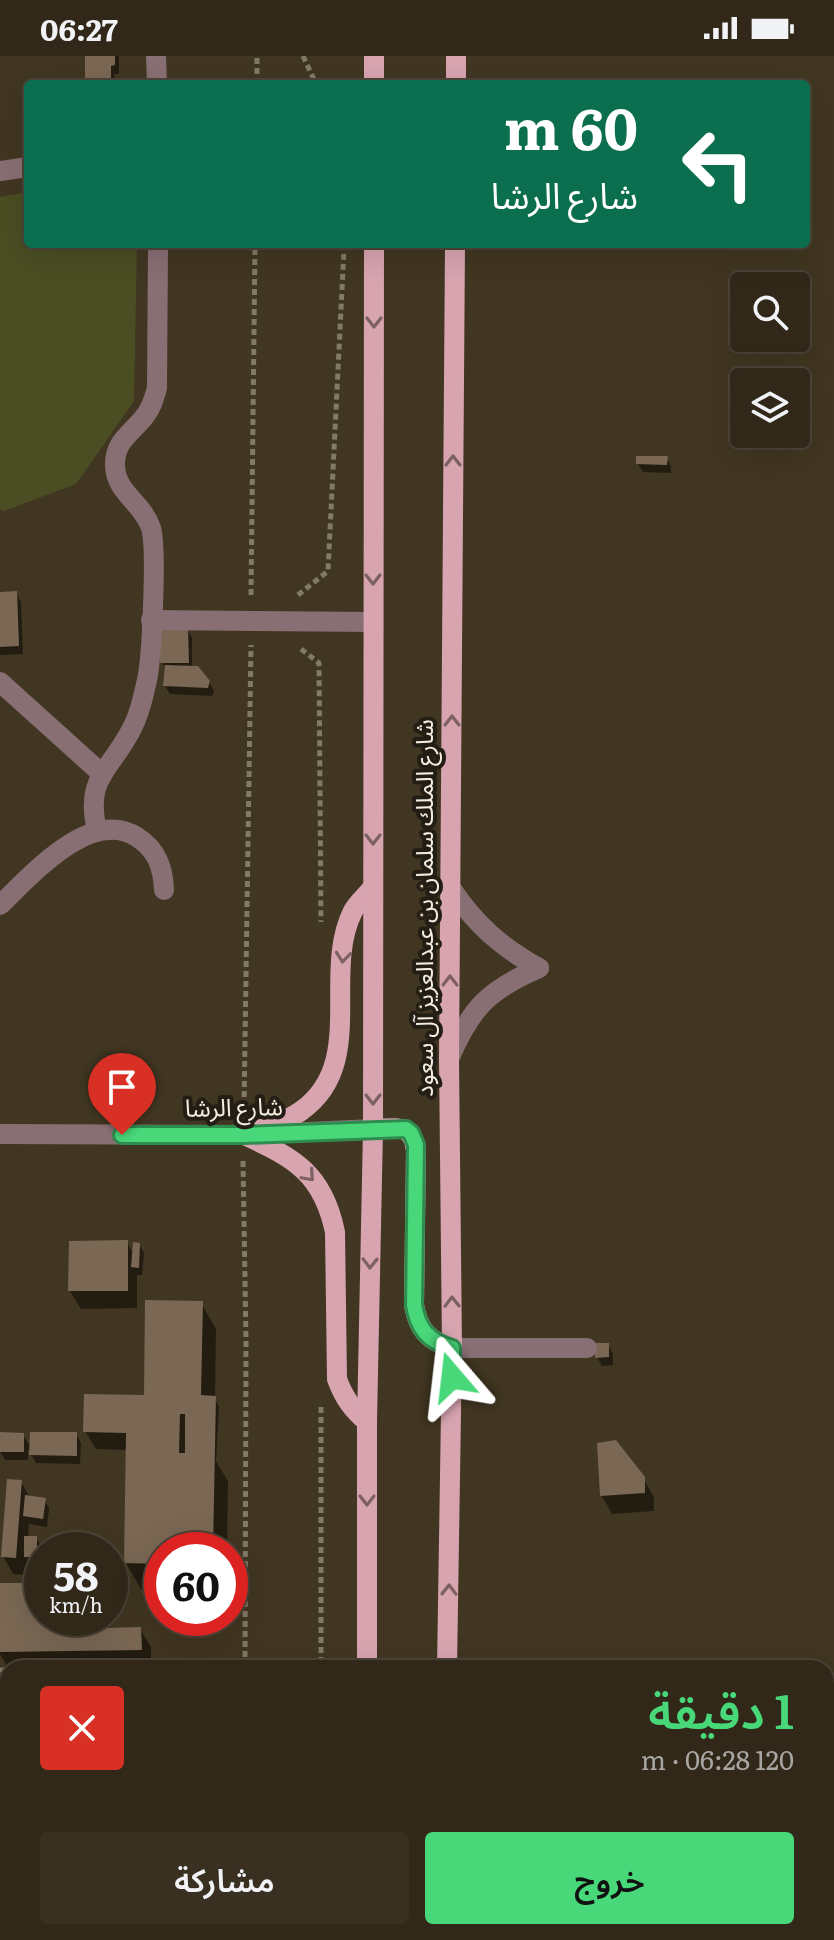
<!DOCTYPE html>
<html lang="ar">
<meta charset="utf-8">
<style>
body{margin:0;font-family:Literata,"Noto Sans Arabic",serif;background:#393022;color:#f1f3f6;direction:rtl;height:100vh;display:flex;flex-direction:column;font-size:30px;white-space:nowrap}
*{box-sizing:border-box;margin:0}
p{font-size:26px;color:#a8a6a2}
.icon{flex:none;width:44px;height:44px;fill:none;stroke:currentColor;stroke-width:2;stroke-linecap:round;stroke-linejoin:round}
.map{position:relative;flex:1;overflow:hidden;direction:ltr}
.details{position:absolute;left:0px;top:1604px;width:834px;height:280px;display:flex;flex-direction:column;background:#312819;border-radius:24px 24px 0 0;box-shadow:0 8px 32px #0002,0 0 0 2px #4c4438;direction:rtl}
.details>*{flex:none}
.guide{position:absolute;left:24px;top:24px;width:786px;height:168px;border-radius:8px;box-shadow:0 8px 32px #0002,0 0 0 2px #4c4438;direction:rtl;background:#0b6e4f;color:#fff;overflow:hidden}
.controls{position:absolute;left:730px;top:216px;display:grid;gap:16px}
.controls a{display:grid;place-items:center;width:80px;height:80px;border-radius:8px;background:#312819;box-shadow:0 8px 32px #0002,0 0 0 2px #4c4438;font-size:40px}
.speed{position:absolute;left:24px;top:1476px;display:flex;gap:16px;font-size:40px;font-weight:700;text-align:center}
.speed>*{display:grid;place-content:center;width:104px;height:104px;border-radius:50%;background:#312819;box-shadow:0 8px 32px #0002,0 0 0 2px #4c4438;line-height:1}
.speed small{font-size:20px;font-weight:400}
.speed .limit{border:12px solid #d22;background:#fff;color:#111}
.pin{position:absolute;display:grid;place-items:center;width:68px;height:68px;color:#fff;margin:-82px -34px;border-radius:50% 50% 50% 0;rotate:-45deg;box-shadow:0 0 8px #0007}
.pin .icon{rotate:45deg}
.me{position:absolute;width:88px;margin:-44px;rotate:343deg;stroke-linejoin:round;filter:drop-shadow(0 0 6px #0008)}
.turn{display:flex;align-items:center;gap:28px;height:168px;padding:0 40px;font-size:36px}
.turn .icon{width:104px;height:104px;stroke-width:2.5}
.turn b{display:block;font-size:56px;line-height:68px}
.round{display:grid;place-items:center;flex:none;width:84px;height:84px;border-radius:8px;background:#393022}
.overview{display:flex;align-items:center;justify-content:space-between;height:136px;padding:0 40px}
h1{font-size:48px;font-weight:600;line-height:60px;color:#48d779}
.primary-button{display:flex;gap:16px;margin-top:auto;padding:16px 40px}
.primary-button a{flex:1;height:92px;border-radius:8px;background:#48d779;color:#111;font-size:32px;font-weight:600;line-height:92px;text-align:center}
.primary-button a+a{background:#393022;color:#f1f3f6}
.status{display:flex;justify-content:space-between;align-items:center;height:56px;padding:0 40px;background:#312819;direction:ltr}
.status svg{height:22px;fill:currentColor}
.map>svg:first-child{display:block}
.green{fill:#4a4e22}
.shadow{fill:#0007}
.building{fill:#7a6854;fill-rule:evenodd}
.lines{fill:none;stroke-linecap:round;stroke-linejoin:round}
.path{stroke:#827967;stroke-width:5;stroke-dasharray:6 4;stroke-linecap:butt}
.minor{stroke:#886f74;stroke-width:20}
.major{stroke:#d7a4b0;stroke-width:20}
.oneway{stroke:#7d6162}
.route-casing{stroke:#2f8c4f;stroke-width:20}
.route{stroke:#48d779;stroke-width:14}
.labels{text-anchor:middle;stroke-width:8;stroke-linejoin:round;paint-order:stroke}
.street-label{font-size:24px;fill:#f4ede0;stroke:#231e15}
</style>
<div class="status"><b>06:27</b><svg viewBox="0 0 49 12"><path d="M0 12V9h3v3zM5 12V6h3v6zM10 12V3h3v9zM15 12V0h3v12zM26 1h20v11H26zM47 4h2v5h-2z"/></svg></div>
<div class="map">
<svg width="834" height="1884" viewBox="0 0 834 1884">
<rect width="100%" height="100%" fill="#413621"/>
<path class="green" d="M28 136V188H137L134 345 76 428 4 455 0 453V141Z"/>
<g class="shadow">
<path d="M87 0H119V18H114L115 28H91L87 22Z"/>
<path d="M667 402 671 411V417L643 416 638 408Z"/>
<path d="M16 537 21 546 23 598 0 599V538Z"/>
<path d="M187 573 192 582V612L209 626 214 635 212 640 170 638 165 630 166 613 162 606Z"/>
<path d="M127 1186 134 1199 139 1188 144 1197 142 1219H137V1252L81 1253 70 1235Z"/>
<path d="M201 1247 216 1273 215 1344 219 1350 216 1405 228 1425 227 1494H162V1533H141L126 1507 128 1394 96 1393 85 1375 146 1341Z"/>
<path d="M608 1289 613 1298V1309L602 1310 597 1301Z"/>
<path d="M76 1378 81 1387 80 1408 36 1407 28 1393V1404H5L0 1395 23 1379 32 1393Z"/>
<path d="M643 1422 654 1441V1455L612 1458 602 1440Z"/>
<path d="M21 1426 30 1442 44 1444 49 1452 47 1471 29 1468 28 1482H36L41 1490V1509H31L27 1502 26 1519 13 1518 3 1500Z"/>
<path d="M0 1529H42V1562H78V1575L140 1573 151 1591V1611L81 1612 76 1604H50V1612H8L0 1598Z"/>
<path d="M0 1810H8V1856L2 1855 0 1851Z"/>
<path d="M43 1876 53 1877 57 1884H43Z"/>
<path d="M108 1876H140V1884H111Z"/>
<path d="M151 1876H179L178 1883 155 1884Z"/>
<path d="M186 1876H217V1884H191Z"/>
<path d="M615 1876H662L665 1884H615Z"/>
</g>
<g class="building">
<path d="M85 0H115V9L111 10V22H85Z"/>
<path d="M636 400H668L667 409 636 408Z"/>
<path d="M17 535 19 590 0 591V536Z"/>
<path d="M188 571 189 607H160V572Z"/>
<path d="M165 609 198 610 210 625 208 632 163 630Z"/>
<path d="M128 1184V1235H68L69 1185Z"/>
<path d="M133 1186 140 1187 139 1212 131 1211Z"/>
<path d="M145 1244 203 1245 201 1339 216 1340 213 1494H162V1508L124 1507 126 1377 83 1376 84 1338 144 1339ZM180 1358H185V1397H179Z"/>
<path d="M594 1287H609V1301L595 1302Z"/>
<path d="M0 1376 24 1377V1396H0Z"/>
<path d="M30 1376H77V1400L29 1399Z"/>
<path d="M616 1384 645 1421V1437L600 1440 597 1387Z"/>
<path d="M7 1423 22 1424 16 1502 1 1501Z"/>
<path d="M25 1439 46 1442 43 1463 23 1460Z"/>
<rect x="24" y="1480" width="13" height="21"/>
<path d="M0 1527H42V1562H69V1573L141 1571 142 1594 0 1596Z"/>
<path d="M0 1808H8V1848L0 1847Z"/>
<rect x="189" y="1876" width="24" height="8"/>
<rect x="613" y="1876" width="38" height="8"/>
</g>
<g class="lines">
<g class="path">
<path d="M303 0 316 28"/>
<path d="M257 28V0"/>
<path d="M251 539 255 188"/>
<path d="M298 539 328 515 344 193 340 188"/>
<path d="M301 593 319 607 321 866"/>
<path d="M244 1051 251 589"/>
<path d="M243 1105 246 1285 245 1612"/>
<path d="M321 1351V1612"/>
<path d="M0 1614H8"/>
<path d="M321 1876V1884"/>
<path d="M243 1884V1876"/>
</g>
<g class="minor">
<path d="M156 0 157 28"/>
<path d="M0 115 28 111"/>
<path d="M151 564 373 566"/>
<path d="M0 626 101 717"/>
<path d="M97 775C85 722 108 717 130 676 139 660 143 642 147 624 152 601 157 492 151 472 143 447 116 437 115 410 114 385 132 377 145 360 152 351 154 342 157 332L158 188"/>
<path d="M451 832C475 868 501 891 539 912"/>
<path d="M0 849C31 820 90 751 137 781 157 794 163 811 164 834"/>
<path d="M449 1003C471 952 488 934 539 912"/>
<path d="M0 1078 244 1079 373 1073"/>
<path d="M452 1292H587"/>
<path d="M826 1687H834"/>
<path d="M462 1876 471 1884"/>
</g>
<g class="major">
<path d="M374 28V0"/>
<path d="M456 28V0"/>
<path d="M373 1073C396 1073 413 1066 416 1095L414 1249C418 1273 428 1285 452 1292"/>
<path d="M244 1079C295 1102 323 1118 335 1176L337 1323C344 1342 352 1353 367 1366"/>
<path d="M244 1079C263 1072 284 1067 301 1055 368 1008 321 918 353 855 358 846 367 839 373 831"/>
<path d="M367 1612V1366L373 1073 374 188"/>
<path d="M447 1612 452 1292 449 1003 455 188"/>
<path d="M366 1884V1876"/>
<path d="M444 1884V1876"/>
</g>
</g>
<defs><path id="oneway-chevron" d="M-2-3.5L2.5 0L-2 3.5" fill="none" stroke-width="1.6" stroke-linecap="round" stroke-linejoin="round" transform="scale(2)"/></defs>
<g class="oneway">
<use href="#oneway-chevron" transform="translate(374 266) rotate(90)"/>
<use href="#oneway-chevron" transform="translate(453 405) rotate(-90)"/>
<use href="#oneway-chevron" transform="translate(373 523) rotate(90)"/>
<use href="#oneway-chevron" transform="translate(452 665) rotate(-90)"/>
<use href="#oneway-chevron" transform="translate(373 783) rotate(90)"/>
<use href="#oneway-chevron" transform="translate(343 901) rotate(96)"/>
<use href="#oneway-chevron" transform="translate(450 925) rotate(-90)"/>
<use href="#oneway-chevron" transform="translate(373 1043) rotate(90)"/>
<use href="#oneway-chevron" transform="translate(309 1120) rotate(48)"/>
<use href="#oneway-chevron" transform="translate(370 1207) rotate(91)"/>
<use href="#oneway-chevron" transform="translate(452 1246) rotate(-91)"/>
<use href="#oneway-chevron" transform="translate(367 1444) rotate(90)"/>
<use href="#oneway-chevron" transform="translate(449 1534) rotate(-89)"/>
</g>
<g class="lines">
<g class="route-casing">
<path id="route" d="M122 1079H244L406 1073 411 1077 416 1089 414 1249C418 1273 428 1285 452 1292V1321"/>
</g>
<use href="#route" class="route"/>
</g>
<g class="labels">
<g class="street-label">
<text transform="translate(425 852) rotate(-90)" y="8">شارع الملك سلمان بن عبدالعزيز آل سعود</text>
<text transform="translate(234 1052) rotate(-1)" y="8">شارع الرشا</text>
</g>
</g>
</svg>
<div class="controls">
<a><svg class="icon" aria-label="search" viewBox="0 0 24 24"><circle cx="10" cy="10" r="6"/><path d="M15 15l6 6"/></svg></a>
<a><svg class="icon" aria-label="layers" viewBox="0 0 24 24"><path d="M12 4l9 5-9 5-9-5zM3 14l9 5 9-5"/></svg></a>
</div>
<div class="speed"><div>58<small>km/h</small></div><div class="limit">60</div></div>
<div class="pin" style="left:122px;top:1079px;background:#d93025"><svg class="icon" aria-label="arrive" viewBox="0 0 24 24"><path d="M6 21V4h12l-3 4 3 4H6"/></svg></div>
<svg class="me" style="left:452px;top:1321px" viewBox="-20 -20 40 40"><path d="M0-17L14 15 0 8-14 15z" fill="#48d779" stroke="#fff" stroke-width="4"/></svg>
<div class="guide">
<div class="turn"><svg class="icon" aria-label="left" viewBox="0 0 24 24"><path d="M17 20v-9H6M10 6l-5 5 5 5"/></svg><div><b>60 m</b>شارع الرشا</div></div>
</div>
<section class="details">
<div class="overview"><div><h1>1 دقيقة</h1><p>120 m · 06:28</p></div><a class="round" style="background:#d93025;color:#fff"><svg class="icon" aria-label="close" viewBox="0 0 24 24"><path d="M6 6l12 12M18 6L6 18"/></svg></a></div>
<div class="primary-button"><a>خروج</a><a>مشاركة</a></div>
</section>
</div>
